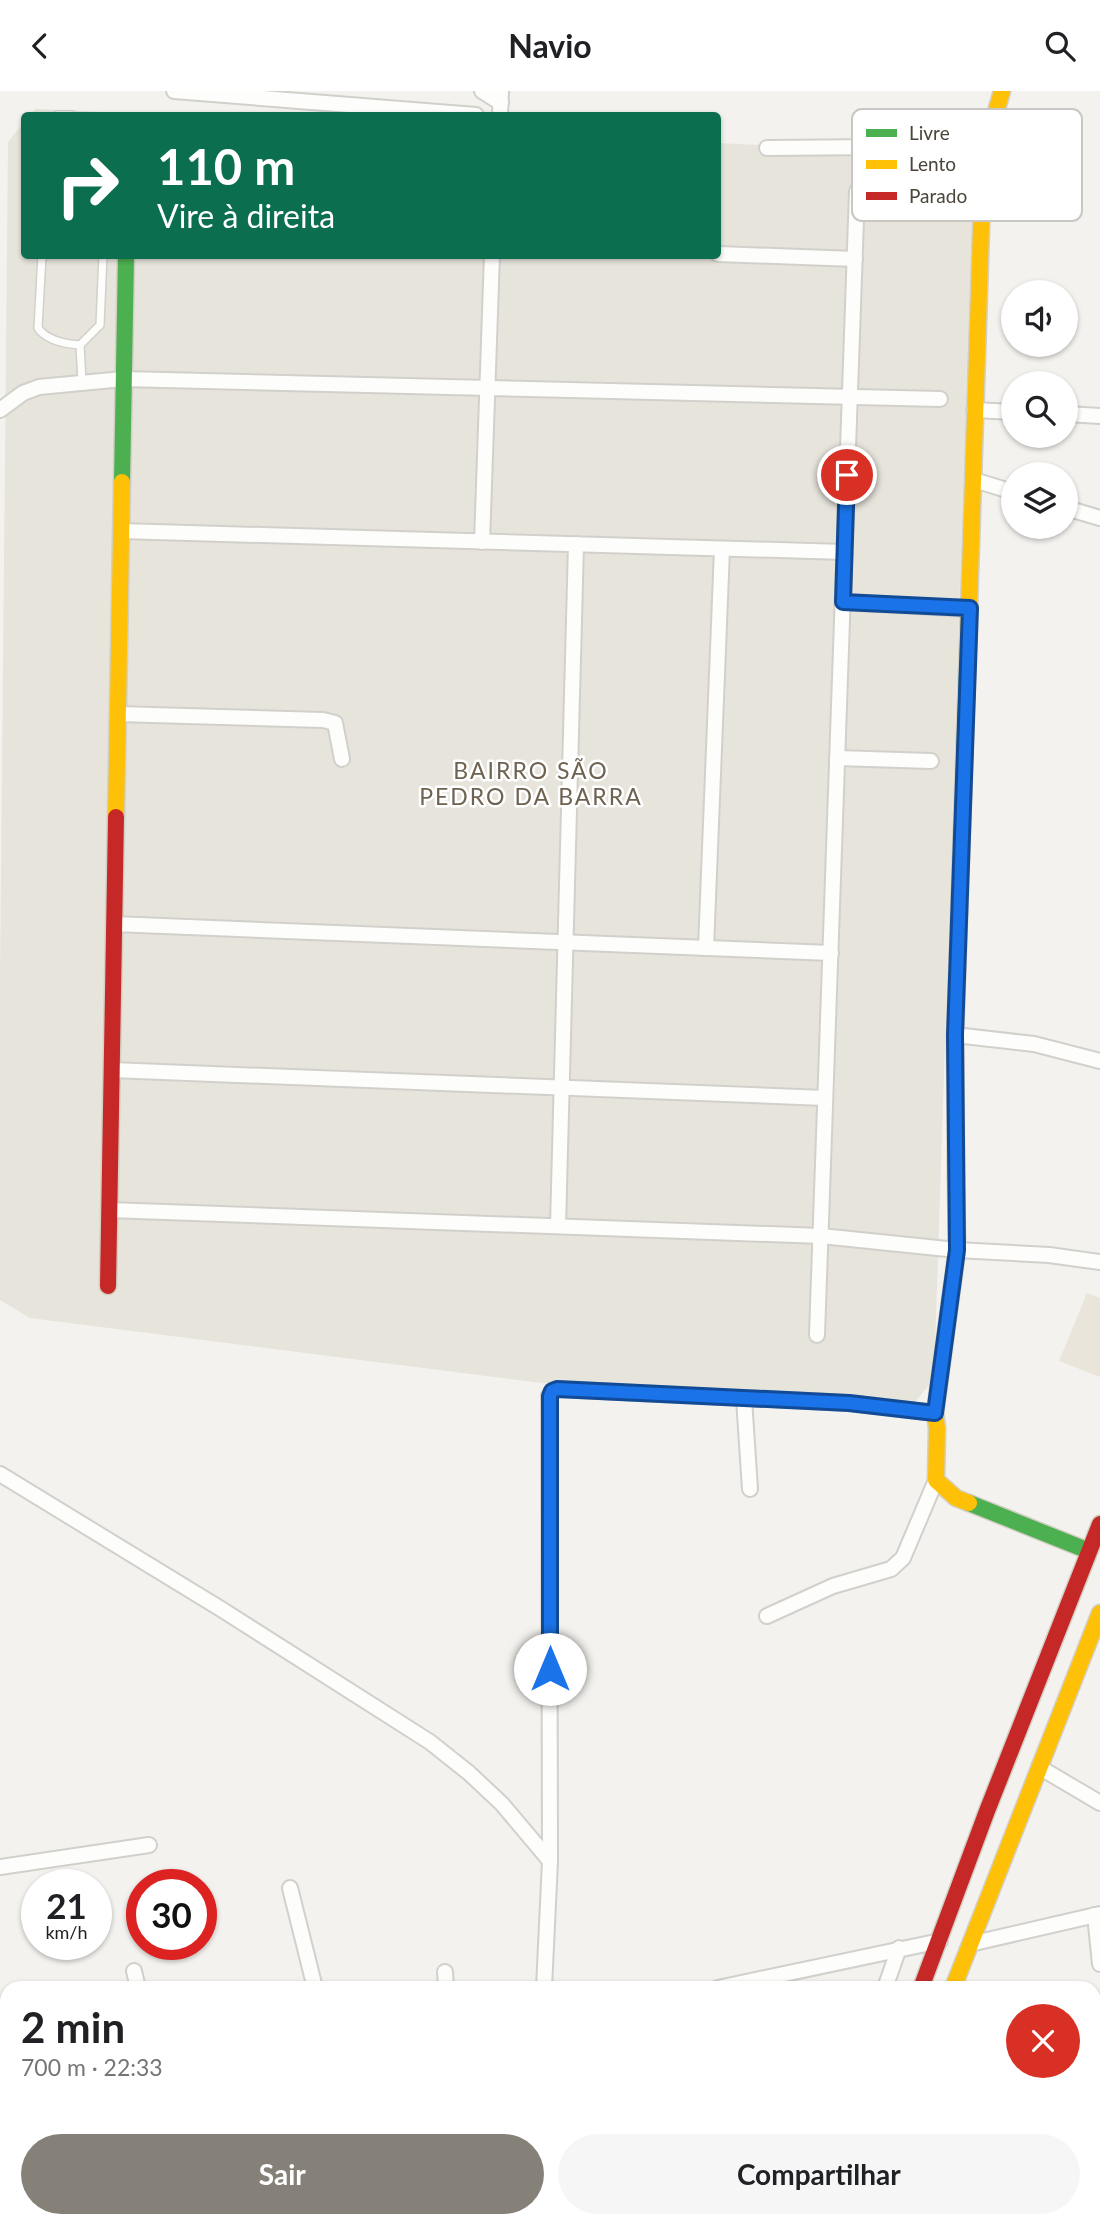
<!DOCTYPE html>
<html lang="pt">
<meta charset="utf-8">
<style>
body{margin:0;font-family:Lato,sans-serif;background:#f6f6f6;color:#202124;height:100vh;display:flex;flex-direction:column;font-size:26px;white-space:nowrap}
*{box-sizing:border-box;margin:0}
p{font-size:23px;color:#757577}
.icon{flex:none;width:38px;height:38px;fill:none;stroke:currentColor;stroke-width:2;stroke-linecap:round;stroke-linejoin:round}
.map{position:relative;flex:1;overflow:hidden}
.side{position:absolute;left:0px;top:1890px;width:1101px;height:247px;display:flex;flex-direction:column;background:#fff;border-radius:21px 21px 0 0;box-shadow:0 2px 5px #0004}
.side>*{flex:none}
.hud{position:absolute;left:21px;top:21px;width:700px;height:147px;border-radius:7px;box-shadow:0 2px 5px #0004;background:#0b6e4f;color:#fff;overflow:hidden}
.controls{position:absolute;left:1001px;top:189px;display:grid;gap:14px}
.controls a{display:grid;place-items:center;width:77px;height:77px;border-radius:50%;background:#fff;box-shadow:0 2px 5px #0004;font-size:35px}
.speed{position:absolute;left:21px;top:1778px;display:flex;gap:14px;font-size:35px;font-weight:700;text-align:center}
.speed>*{display:grid;place-content:center;width:91px;height:91px;border-radius:50%;background:#fff;box-shadow:0 2px 5px #0004;line-height:1}
.speed small{font-size:18px;font-weight:400}
.speed .limit{border:10px solid #d22;background:#fff;color:#111}
.pin{position:absolute;display:grid;place-items:center;width:60px;height:60px;color:#fff;margin:-30px;border:4px solid #fff;border-radius:50%;box-shadow:0 2px 7px #0007}
.me{position:absolute;width:77px;margin:-38px;rotate:0deg;stroke-linejoin:round;filter:drop-shadow(0 0 5px #0008)}
.turn{display:flex;align-items:center;gap:24px;height:147px;padding:0 21px;font-size:32px}
.turn .icon{width:91px;height:91px;stroke-width:2.5}
.turn b{display:block;font-size:49px;line-height:60px}
.round{display:grid;place-items:center;flex:none;width:74px;height:74px;border-radius:37px;background:#f6f6f6}
.overview{display:flex;align-items:center;justify-content:space-between;height:119px;padding:0 21px}
h1{font-size:42px;font-weight:700;line-height:52px}
.cta{display:flex;gap:14px;margin-top:auto;padding:14px 21px}
.cta a{flex:1;height:80px;border-radius:42px;background:#868178;color:#fff;font-size:28px;font-weight:700;line-height:80px;text-align:center}
.cta a+a{background:#f6f6f6;color:#202124}
header{display:flex;justify-content:space-between;align-items:center;height:91px;padding:0 21px;background:#fff;font-size:32px;font-weight:700}
.map>svg:first-child{display:block}
.residential{fill:#e7e4dc}
.education{fill:#eae5da}
.lines{fill:none;stroke-linecap:round;stroke-linejoin:round}
.lane-casing{stroke:#d2d0cb;stroke-width:10}
.street-casing{stroke:#d2d0cb;stroke-width:18}
.fast-casing{stroke:#d3cfc5;stroke-width:19}
.slow-casing{stroke:#d3cfc5;stroke-width:19}
.jam-casing{stroke:#d3cfc5;stroke-width:19}
.lane{stroke:#fdfdfc;stroke-width:7}
.street{stroke:#fdfdfc;stroke-width:14}
.fast{stroke:#4caf50;stroke-width:16}
.slow{stroke:#ffc107;stroke-width:16}
.jam{stroke:#c62828;stroke-width:16}
.route-casing{stroke:#114b97;stroke-width:18}
.route{stroke:#1a73e8;stroke-width:12}
.labels{text-anchor:middle;stroke-width:5;stroke-linejoin:round;paint-order:stroke}
.neighbourhood-label{font-size:23px;letter-spacing:2px;fill:#6e6250;stroke:#fff}
.key{fill:#fff;stroke:#c9c7c4;stroke-width:2}
.key-label{font-size:19px;fill:#4b4439}
</style>
<header><svg class="icon" aria-label="back" viewBox="0 0 24 24"><path d="M15 5l-7 7 7 7"/></svg>Navio<svg class="icon" aria-label="search" viewBox="0 0 24 24"><circle cx="10" cy="10" r="6"/><path d="M15 15l6 6"/></svg></header>
<div class="map">
<svg width="1100" height="2136" viewBox="0 0 1100 2136">
<rect width="100%" height="100%" fill="#f4f2ee"/>
<g class="residential">
<path d="M35 18 173 24H30Z"/>
<path d="M24 31V164H718V52L861 59 964 85 972 122 934 1288 915 1311 550 1293 30 1227 0 1209V886L8 51Z"/>
</g>
<path class="education" d="M1087 1202 1100 1207V1286L1059 1270Z"/>
<g class="lines">
<g class="lane-casing">
<g id="lane">
<path d="M57 24H72"/>
<path d="M42 164 38 237C46 249 66 253 80 254L82 291"/>
<path d="M80 254 100 234 103 164"/>
</g>
</g>
<g class="street-casing">
<g id="street">
<path d="M174 0 476 24"/>
<path d="M482 0 501 12"/>
<path d="M500 24 501 0"/>
<path d="M767 57 878 56 985 68"/>
<path d="M718 163 855 168"/>
<path d="M0 319 23 302 39 296 123 288 940 308"/>
<path d="M974 319 1013 321"/>
<path d="M1066 323 1100 325"/>
<path d="M974 389 1013 401"/>
<path d="M1066 417 1100 427"/>
<path d="M121 440 844 461"/>
<path d="M482 451 492 164"/>
<path d="M843 511 969 518"/>
<path d="M118 623 323 629 335 632 342 668"/>
<path d="M837 667 931 670"/>
<path d="M114 833 831 862"/>
<path d="M706 857 722 458"/>
<path d="M955 944 1034 953 1100 970"/>
<path d="M112 979 825 1007"/>
<path d="M109 1119 821 1145 957 1159 1049 1164 1100 1171"/>
<path d="M558 1135 576 453"/>
<path d="M817 1244 857 100"/>
<path d="M744 1308 750 1398"/>
<path d="M0 1383 221 1518 430 1651 469 1682 502 1713 550 1770"/>
<path d="M767 1525 833 1495 891 1478 903 1467 936 1389"/>
<path d="M1039 1676 1100 1712"/>
<path d="M0 1776 149 1754"/>
<path d="M290 1797 315 1897"/>
<path d="M1095 1824 1100 1873"/>
<path d="M970 1853 1100 1823"/>
<path d="M134 1880 138 1897"/>
<path d="M445 1881 446 1897"/>
<path d="M544 1897 550 1770 549 1305 552 1300 557 1298 849 1312 935 1322"/>
<path d="M718 1897 940 1850"/>
<path d="M885 1897 899 1857"/>
<path d="M0 1976 7 2033"/>
<path d="M45 2130 47 2136"/>
<path d="M798 2136 800 2130"/>
</g>
</g>
<g class="fast-casing">
<g id="fast">
<path d="M122 391 126 164"/>
<path d="M956 1087 955 944 967 579"/>
<path d="M969 1412 1089 1460"/>
</g>
</g>
<g class="slow-casing">
<g id="slow">
<path d="M967 579 982 107 987 52 1002 0"/>
<path d="M116 726 122 391"/>
<path d="M956 1087 957 1159 935 1322 937 1337 936 1389 956 1407 969 1412"/>
<path d="M953 1897 1100 1522"/>
<path d="M824 2136 827 2130"/>
<path d="M863 2136 865 2130"/>
</g>
</g>
<g class="jam-casing">
<g id="jam">
<path d="M108 1195 116 726"/>
<path d="M921 1897 987 1720 1100 1433"/>
</g>
</g>
<use href="#lane" class="lane"/>
<use href="#street" class="street"/>
<use href="#fast" class="fast"/>
<use href="#slow" class="slow"/>
<use href="#jam" class="jam"/>
</g>
<g class="lines">
<g class="route-casing">
<path id="route" d="M550 1578V1305L552 1300 557 1298 849 1312 935 1322 957 1159 955 944 970 517 843 511 847 384"/>
</g>
<use href="#route" class="route"/>
</g>
<g class="labels">
<g class="neighbourhood-label">
<text x="531" y="688">BAIRRO SÃO<tspan x="531" dy="26">PEDRO DA BARRA</tspan></text>
</g>
</g>
<rect x="852" y="18" width="230" height="112" rx="10" class="key"/>
<rect x="866" y="38" width="31" height="8" fill="#4caf50"/>
<rect x="866" y="69" width="31" height="9" fill="#ffc107"/>
<rect x="866" y="101" width="31" height="8" fill="#c62828"/>
<g class="key-label">
<text x="909" y="49">Livre</text>
<text x="909" y="80">Lento</text>
<text x="909" y="112">Parado</text>
</g>
</svg>
<div class="controls">
<a><svg class="icon" aria-label="sound" viewBox="0 0 24 24"><path d="M4 9h4l5-4v14l-5-4H4zM17 9q2 3 0 6"/></svg></a>
<a><svg class="icon" aria-label="search" viewBox="0 0 24 24"><circle cx="10" cy="10" r="6"/><path d="M15 15l6 6"/></svg></a>
<a><svg class="icon" aria-label="layers" viewBox="0 0 24 24"><path d="M12 4l9 5-9 5-9-5zM3 14l9 5 9-5"/></svg></a>
</div>
<div class="speed"><div>21<small>km/h</small></div><div class="limit">30</div></div>
<div class="pin" style="left:847px;top:384px;background:#d93025"><svg class="icon" aria-label="arrive" viewBox="0 0 24 24"><path d="M6 21V4h12l-3 4 3 4H6"/></svg></div>
<svg class="me" style="left:550px;top:1578px" viewBox="-20 -20 40 40"><circle r="19" fill="#fff"/><path d="M0-13L10 11 0 6-10 11z" fill="#1a73e8"/></svg>
<div class="hud">
<div class="turn"><svg class="icon" aria-label="right" viewBox="0 0 24 24"><path d="M7 20v-9h11M14 6l5 5-5 5"/></svg><div><b>110 m</b>Vire à direita</div></div>
</div>
<section class="side">
<div class="overview"><div><h1>2 min</h1><p>700 m · 22:33</p></div><a class="round" style="background:#d93025;color:#fff"><svg class="icon" aria-label="close" viewBox="0 0 24 24"><path d="M6 6l12 12M18 6L6 18"/></svg></a></div>
<div class="cta"><a>Sair</a><a>Compartilhar</a></div>
</section>
</div>
